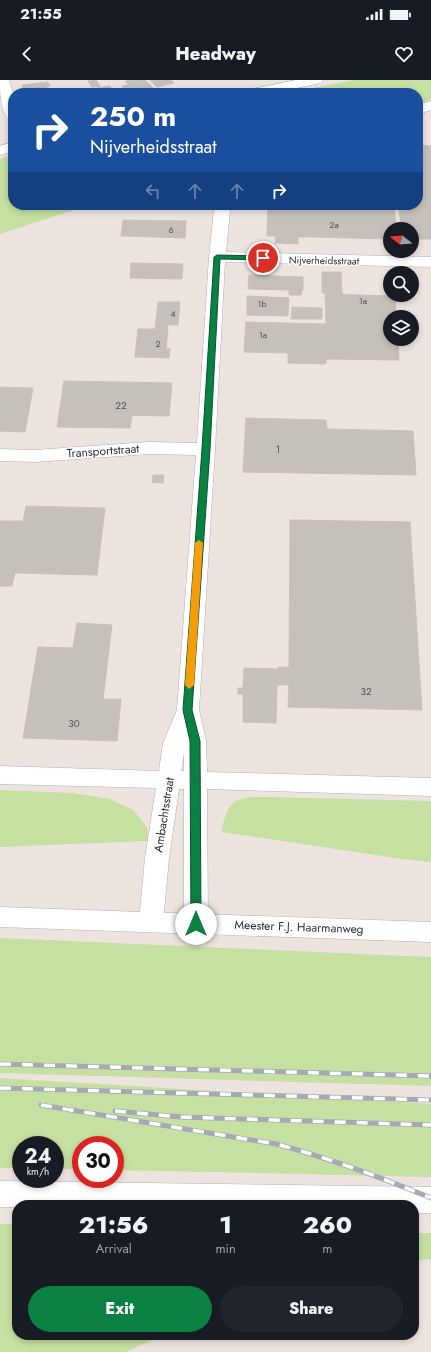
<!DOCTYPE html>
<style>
body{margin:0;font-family:Jost,sans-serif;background:#20242c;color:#f1f3f6;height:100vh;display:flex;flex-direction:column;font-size:15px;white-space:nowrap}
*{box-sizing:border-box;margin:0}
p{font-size:13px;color:#9ea1a6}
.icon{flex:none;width:22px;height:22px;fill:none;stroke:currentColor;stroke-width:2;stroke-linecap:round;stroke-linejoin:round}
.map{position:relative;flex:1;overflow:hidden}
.panel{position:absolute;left:12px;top:1120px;width:407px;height:140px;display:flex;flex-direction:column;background:#171b24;border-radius:16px;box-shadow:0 2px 6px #0003}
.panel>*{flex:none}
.guide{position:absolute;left:8px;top:8px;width:415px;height:122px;border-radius:16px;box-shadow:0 2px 6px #0003;background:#1a4fa0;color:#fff;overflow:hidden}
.needle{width:26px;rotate:287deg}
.tools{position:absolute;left:383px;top:142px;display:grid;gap:8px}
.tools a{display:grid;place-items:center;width:36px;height:36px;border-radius:50%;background:#171b24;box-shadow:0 2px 6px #0003;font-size:20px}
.speed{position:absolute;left:12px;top:1056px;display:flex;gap:8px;font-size:20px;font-weight:700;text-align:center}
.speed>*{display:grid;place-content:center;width:52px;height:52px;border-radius:50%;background:#171b24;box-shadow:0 2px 6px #0003;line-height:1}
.speed small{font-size:10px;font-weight:400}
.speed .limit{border:6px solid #d22;background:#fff;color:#111}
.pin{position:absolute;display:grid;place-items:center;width:34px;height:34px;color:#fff;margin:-17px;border:2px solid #fff;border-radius:50%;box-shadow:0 1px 4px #0007}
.me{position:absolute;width:44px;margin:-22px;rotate:0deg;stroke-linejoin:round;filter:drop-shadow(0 0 3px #0008)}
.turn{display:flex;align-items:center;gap:14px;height:84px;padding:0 16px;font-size:18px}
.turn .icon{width:52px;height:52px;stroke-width:2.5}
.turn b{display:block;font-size:28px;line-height:34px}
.lanes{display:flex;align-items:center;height:38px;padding:0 16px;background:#0003;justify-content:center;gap:20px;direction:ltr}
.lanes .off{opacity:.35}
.eta{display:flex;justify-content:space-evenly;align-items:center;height:68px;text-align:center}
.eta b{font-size:24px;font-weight:800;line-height:28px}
.button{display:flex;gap:8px;margin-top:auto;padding:8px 16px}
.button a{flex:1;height:46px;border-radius:24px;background:#0b8043;color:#fff;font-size:16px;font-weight:800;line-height:46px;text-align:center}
.button a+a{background:#20242c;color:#f1f3f6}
.status{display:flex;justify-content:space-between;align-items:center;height:28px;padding:0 20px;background:#171b24;direction:ltr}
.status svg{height:11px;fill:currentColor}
header{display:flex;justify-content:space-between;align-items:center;height:52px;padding:0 16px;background:#171b24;font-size:18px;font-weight:800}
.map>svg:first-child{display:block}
.green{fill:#c5e0a0}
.building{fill:#c6c0bb;stroke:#c9c0b9}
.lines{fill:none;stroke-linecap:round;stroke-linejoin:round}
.minor-casing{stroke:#adb1b8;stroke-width:1}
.tertiary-casing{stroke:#adb1b8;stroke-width:1}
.secondary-casing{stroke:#adb1b8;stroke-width:1}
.minor{fill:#fff;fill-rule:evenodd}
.tertiary{fill:#fff;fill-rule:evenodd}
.secondary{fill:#fff;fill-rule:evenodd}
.rail-casing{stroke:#a3aab6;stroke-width:5}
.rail{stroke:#fff;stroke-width:3.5;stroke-dasharray:11;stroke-linecap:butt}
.route{fill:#0b8043;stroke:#07532c}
.slow{fill:#f59e0b}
.labels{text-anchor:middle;stroke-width:3;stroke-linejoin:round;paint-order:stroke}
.far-number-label{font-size:9px;fill:#535250}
.far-street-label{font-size:10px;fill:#2d2d2d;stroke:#fff}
.number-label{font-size:10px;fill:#535250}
.street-label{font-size:12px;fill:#2d2d2d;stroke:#fff}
</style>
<div class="status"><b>21:55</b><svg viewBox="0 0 49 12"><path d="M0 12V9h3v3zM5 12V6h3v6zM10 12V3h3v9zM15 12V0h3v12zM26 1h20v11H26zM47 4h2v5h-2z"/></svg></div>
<header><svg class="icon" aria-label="back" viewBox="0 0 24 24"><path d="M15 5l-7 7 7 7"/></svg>Headway<svg class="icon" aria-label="heart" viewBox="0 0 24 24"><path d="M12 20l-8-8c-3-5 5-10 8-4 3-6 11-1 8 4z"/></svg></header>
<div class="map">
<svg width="431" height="1272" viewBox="0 0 431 1272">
<rect width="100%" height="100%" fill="#ede4e0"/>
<g class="green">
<path d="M353 0H431V19L418 24V13H288Z"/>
<path d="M13 74V125H89L0 154V79Z"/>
<path d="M0 710 72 713 110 719 133 730 147 747 149 761 0 767Z"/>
<path d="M251 717H269L431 721V782L409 780 222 752C223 741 227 725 238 720 242 719 247 718 251 717Z"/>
<path d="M0 858 431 877V1006L0 993Z"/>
<path d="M0 998 431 1024V1097L115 1090V1065H81V1089H55V1065H21V1088H0Z"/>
<path d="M0 1144H17V1255H163L126 1272H0Z"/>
<path d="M414 1153H431V1180L429 1179 414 1181Z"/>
</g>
<g class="building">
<path d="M96 0 100 6 92 7 88 1Z"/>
<path d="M138 0H145L153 8 135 12 125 1Z"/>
<path d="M150 0H171L174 3 157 7Z"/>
<path d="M48 2 50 6 46 7 49 11 25 13 22 5Z"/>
<path d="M129 5 132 8 129 9 132 12 100 13 97 8 110 6 112 10 124 8 122 6Z"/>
<path d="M418 65 431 66V159H412V149H401L399 125H418Z"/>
<path d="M153 125H196L185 126V129H174L175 125Z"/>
<path d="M268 125H312L313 157H298V164L275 163 276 156H267Z"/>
<path d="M312 125H394L396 149H390V159L313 157Z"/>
<path d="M123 140 186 141 185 158 121 156Z"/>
<path d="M131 183 183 184 182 199 130 198Z"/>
<path d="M322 192H341L342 214 322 213Z"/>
<path d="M249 195 303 197V210H302L301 215H289V210L248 209Z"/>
<path d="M325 214 395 216 396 237H390V259H398L399 280 326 279V284L288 283V273L244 272 246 242 326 244Z"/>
<path d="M247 216 289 218 288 236 247 235Z"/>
<path d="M158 222H180L178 245H168L167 249H155Z"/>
<path d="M292 227 322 228V239H291Z"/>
<path d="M138 249H168L166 269H170L169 278 135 277Z"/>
<path d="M64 301 172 303 169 336 59 334Z"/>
<path d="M0 307 33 308 25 352 0 351Z"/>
<path d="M59 334 132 335 130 348 57 347Z"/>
<path d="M246 338 326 340 327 349 413 351 416 395 243 392Z"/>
<path d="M153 395H164L163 403 152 402Z"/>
<path d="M26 426 105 428 97 495 15 493 12 506H0V441H23Z"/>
<path d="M290 440 410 442 422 630 288 627 289 605H277L276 643 243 642V614H238V608H243L244 588 278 589V587H289Z"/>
<path d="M77 543 112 545 103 619H121L117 661 23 658 38 567 73 568Z"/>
</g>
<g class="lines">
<g class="minor-casing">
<g id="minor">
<path d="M0 0H9L13 13V40L8 39C0 28 0 13 0 0Z"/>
<path d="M296 0H323L321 3 273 13H246L248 10Z"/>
<path d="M431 21V30L418 34V25Z"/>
<path d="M13 62V71L0 75V66Z"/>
<path d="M217 125H233L230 130 226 172 431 177V187L225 182 215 369 199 630 206 661 207 692 431 698V716L207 709 208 844 205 851 196 854 187 851 184 844V709H179L169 778 163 842 160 849 151 852 142 849 139 842 145 778 156 708 0 704V686L159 691 163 663 177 630 196 375 149 374 35 382 0 381V369L35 370 149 362 197 363 209 177 214 130ZM184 673V691H181Z"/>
</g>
</g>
<g class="tertiary-casing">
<path id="tertiary" d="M0 1101 431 1107V1133H414V1125H17V1127H0Z"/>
</g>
<g class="secondary-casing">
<path id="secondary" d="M0 827 431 842V862L0 847Z"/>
</g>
<use href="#minor" class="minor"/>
<use href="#tertiary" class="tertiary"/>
<use href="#secondary" class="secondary"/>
<g class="rail-casing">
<g id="rail">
<path d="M0 984 431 996"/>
<path d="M0 1008 431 1020"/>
<path d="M41 1025 276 1064C329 1078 380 1097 431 1118"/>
<path d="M115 1031 181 1037 431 1045"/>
</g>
</g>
<use href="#rail" class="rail"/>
</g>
<path class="route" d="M217 175 263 176 266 178 263 180 220 179 210 369 192 630 200 661 201 844 199 846 196 848 192 846 191 844 190 661 183 630 202 369 214 177Z"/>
<path class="slow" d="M199 460 203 463 194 605 189 609 185 605 195 463Z"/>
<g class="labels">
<g class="far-number-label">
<text x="334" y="148">2a</text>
<text x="171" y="153">6</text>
<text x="363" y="224">1a</text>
<text x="262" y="227">1b</text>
<text x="173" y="237">4</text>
<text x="263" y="258">1a</text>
<text x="158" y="267">2</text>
</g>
<g class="far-street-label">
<text transform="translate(324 180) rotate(1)" y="4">Nijverheidsstraat</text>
</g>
<g class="number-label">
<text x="121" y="329">22</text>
<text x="278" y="373">1</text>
<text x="366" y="615">32</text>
<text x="74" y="647">30</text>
</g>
<g class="street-label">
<text transform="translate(103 371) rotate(-4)" y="4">Transportstraat</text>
<text transform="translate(164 735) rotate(-81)" y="4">Ambachtsstraat</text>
<text transform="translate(299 847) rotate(2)" y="4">Meester F.J. Haarmanweg</text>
</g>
</g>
</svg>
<div class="tools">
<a><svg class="needle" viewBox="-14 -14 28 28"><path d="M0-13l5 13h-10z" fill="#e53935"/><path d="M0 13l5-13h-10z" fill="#9ea1a6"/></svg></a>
<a><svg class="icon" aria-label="search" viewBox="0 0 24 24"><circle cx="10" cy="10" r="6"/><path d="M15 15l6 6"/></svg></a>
<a><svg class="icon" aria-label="layers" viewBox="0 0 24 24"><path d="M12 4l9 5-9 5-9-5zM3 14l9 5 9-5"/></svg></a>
</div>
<div class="speed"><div>24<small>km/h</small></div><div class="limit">30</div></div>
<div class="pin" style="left:263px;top:178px;background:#d93025"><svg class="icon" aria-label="arrive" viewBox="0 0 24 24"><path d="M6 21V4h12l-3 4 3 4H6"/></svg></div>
<svg class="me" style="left:196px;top:844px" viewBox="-20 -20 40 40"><circle r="19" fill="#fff"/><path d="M0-13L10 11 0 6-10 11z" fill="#0b8043"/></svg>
<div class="guide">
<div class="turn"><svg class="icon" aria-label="right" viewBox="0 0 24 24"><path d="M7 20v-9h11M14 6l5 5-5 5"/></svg><div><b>250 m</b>Nijverheidsstraat</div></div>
<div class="lanes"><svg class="icon off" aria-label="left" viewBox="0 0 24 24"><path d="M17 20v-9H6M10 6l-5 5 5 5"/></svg><svg class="icon off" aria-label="ahead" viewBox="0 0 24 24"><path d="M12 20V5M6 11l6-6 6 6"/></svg><svg class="icon off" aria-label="ahead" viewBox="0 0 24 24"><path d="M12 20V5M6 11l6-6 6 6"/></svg><svg class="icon" aria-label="right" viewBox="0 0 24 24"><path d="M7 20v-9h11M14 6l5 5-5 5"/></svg></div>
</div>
<section class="panel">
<div class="eta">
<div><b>21:56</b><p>Arrival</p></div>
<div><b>1</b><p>min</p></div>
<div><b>260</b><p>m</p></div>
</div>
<div class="button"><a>Exit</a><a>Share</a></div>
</section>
</div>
